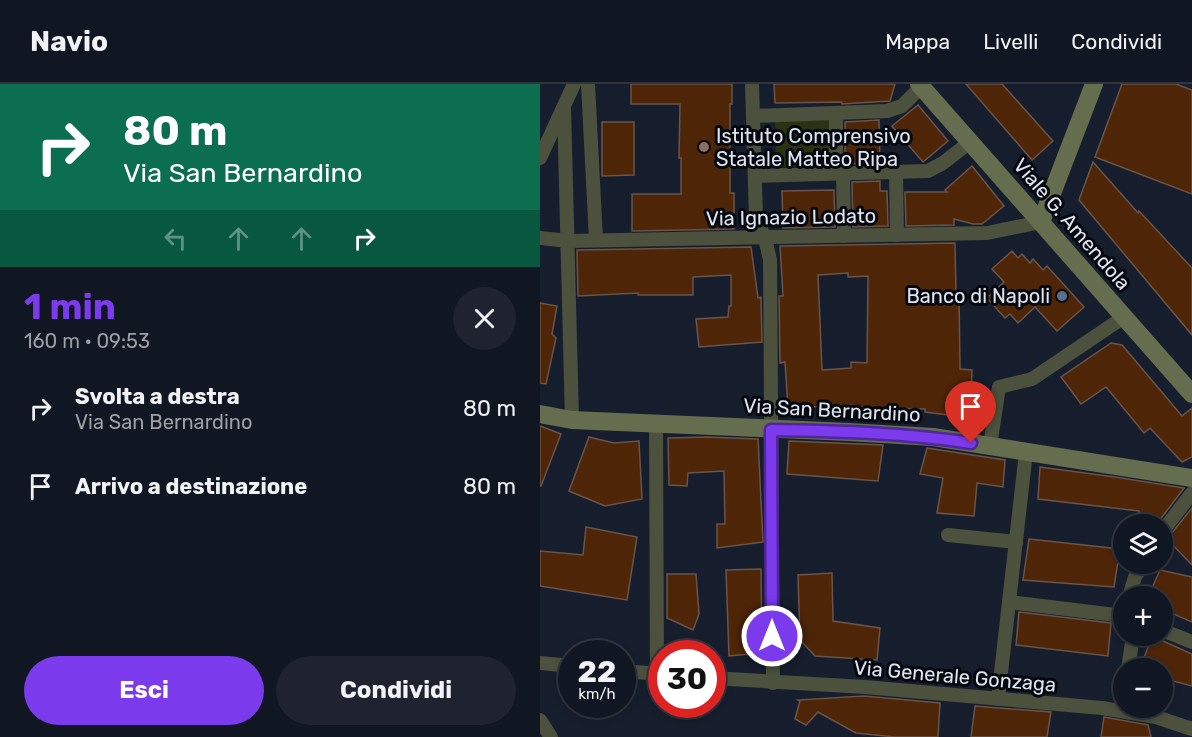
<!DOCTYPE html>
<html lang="it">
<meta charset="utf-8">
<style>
body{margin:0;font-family:Rubik,sans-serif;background:#1e232f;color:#f1f3f6;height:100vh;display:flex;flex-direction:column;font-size:22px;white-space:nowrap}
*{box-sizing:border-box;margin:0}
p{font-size:20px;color:#9c9fa5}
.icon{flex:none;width:33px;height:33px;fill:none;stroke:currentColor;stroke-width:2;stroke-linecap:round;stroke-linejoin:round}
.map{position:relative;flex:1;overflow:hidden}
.details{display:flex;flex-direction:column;background:#101622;width:540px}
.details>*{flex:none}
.hud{background:#0b6e4f;color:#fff;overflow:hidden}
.fabs{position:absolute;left:573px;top:430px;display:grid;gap:12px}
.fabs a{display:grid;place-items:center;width:60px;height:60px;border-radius:50%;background:#101622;box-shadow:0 3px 9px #0003,0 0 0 2px #303540;font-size:30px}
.speed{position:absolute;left:18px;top:556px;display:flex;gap:12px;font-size:30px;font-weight:700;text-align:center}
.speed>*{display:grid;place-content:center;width:78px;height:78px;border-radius:50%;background:#101622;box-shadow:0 3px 9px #0003,0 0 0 2px #303540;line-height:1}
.speed small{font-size:15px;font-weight:400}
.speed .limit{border:9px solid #d22;background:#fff;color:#111}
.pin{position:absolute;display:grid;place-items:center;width:51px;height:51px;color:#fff;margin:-62px -26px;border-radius:50% 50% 50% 0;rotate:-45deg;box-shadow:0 0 6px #0007}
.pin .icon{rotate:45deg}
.me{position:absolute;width:66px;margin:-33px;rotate:0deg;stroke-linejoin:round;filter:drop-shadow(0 0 4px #0008)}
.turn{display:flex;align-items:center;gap:21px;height:126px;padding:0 24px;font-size:27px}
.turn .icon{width:78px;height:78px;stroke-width:2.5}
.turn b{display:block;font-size:42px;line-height:51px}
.lanes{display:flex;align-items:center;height:57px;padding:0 24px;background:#0003;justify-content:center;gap:30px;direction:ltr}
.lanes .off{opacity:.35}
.round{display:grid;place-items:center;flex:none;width:63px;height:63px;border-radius:32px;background:#1e232f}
.head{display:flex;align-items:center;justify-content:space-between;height:102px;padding:0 24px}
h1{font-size:36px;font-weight:700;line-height:45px;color:#7c3aed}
.cta{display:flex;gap:12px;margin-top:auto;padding:12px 24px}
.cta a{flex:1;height:69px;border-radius:36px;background:#7c3aed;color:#fff;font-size:24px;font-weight:700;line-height:69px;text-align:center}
.cta a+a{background:#1e232f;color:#f1f3f6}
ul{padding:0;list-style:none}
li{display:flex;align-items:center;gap:18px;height:78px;padding:0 24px}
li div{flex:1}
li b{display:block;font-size:22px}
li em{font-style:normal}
header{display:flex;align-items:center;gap:36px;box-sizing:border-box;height:84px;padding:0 30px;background:#101622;border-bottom:2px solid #303540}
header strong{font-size:28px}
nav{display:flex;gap:33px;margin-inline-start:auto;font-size:21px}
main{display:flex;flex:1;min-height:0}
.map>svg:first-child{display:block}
.green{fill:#2b3212}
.building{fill:#4e2507;stroke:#685449;stroke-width:1.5;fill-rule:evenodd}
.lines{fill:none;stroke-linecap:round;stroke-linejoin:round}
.street{stroke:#4b513d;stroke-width:14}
.secondary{stroke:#646d4d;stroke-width:18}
.route-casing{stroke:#51269a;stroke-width:15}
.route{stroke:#7c3aed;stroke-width:10}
.education-dot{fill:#8d6e63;stroke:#05080f;stroke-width:2}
.service-dot{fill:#5c6f8a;stroke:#05080f;stroke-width:2}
.labels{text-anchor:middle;stroke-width:6;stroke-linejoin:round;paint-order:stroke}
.poi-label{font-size:20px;fill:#dfe5ef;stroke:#05080f;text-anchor:start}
.street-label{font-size:20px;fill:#dfe5ef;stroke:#05080f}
</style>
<header>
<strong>Navio</strong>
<nav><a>Mappa</a><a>Livelli</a><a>Condividi</a></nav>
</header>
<main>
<section class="details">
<div class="hud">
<div class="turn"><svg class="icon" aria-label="right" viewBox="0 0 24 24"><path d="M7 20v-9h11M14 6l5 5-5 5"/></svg><div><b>80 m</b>Via San Bernardino</div></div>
<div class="lanes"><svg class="icon off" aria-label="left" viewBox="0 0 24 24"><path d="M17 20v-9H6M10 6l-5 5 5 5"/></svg><svg class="icon off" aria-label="ahead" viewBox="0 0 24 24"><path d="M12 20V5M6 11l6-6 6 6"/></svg><svg class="icon off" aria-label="ahead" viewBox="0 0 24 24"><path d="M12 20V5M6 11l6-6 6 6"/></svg><svg class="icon" aria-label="right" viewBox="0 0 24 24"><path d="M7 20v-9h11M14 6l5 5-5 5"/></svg></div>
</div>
<div class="head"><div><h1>1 min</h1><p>160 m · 09:53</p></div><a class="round"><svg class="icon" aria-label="close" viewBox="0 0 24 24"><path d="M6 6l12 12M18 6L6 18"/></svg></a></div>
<ul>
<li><svg class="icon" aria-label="right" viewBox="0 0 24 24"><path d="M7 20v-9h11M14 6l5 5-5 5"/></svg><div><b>Svolta a destra</b><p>Via San Bernardino</p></div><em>80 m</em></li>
<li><svg class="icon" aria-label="arrive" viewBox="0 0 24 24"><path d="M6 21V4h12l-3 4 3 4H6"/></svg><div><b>Arrivo a destinazione</b></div><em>80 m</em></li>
</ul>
<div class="cta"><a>Esci</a><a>Condividi</a></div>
</section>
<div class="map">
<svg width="652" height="653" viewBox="0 0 652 653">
<rect width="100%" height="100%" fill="#161e2d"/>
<path class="green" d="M290 36 291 81 236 83 235 38Z"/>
<g class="building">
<path d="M91 0H192V20H190V109H194V145L92 147V110H141V74H139L140 20H91Z"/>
<path d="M234 0H355L350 17 302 20V18L235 19Z"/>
<path d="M426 0H462L513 57 492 76Z"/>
<path d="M582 0H636L652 6V110L555 73Z"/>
<path d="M378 21 408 57 383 78 352 42Z"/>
<path d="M339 36 340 79 305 80V38Z"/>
<path d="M62 38H94V91L62 92Z"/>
<path d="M553 78 598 129 599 127 652 184V251L539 116Z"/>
<path d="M432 82 464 122 442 140H433L414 135V141L366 142 365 108H407L405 106Z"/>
<path d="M340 97V107H347L348 142 313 143 312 98Z"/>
<path d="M294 106 295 143 243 144 242 107Z"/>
<path d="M415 159 416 209H419L420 285 432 286 431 334 385 328V325L312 323V321L248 324 245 278 240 279 239 212H243L240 162ZM308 189V193L328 192 327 279 311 278V284L282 286 278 191Z"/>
<path d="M211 163 218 214 221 213 222 258 159 263 156 235 188 233 189 222H191V191L153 193V211H98V209L38 212 37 166Z"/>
<path d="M472 167 478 174 482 170 490 179 493 175 503 186 507 182 544 223 517 247 495 223 478 239 470 230 465 234 447 214 464 198 452 185Z"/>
<path d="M0 219 17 222 12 250 16 254 6 300 0 299Z"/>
<path d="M571 259 582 261 642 332 652 324V373L642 378 610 344 604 349 566 303 541 320 521 293Z"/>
<path d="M0 342 21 350 1 402H0Z"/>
<path d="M49 353 74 359 99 357 102 415 65 422 29 407Z"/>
<path d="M167 353 218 355 223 458 177 464V440H185L184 387 148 389 147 402 129 401 128 354Z"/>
<path d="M249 357 343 361 338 397 247 390Z"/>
<path d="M387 364 465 376 463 403 437 399 434 432 397 429 403 394 380 390Z"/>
<path d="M500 383 575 393 644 404 616 441H597L599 427 498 415Z"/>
<path d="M652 424V481L627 455Z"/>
<path d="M46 443 97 453 87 516 0 502V467L43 471Z"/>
<path d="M489 455 580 465 574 503 483 496Z"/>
<path d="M221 485 222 569 189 572 186 486Z"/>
<path d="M620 486 652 493V538L622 525V513H608Z"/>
<path d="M292 489 293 537 340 544 337 576 275 572 260 556 258 491Z"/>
<path d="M127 490H156L159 530 153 546 127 534Z"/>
<path d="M479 528 571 539 568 572 476 561Z"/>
<path d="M612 552 652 570V602L622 594V585H600Z"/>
<path d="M324 612 400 619 398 653H355L316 649 278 628 266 641 255 635 260 617 258 616Z"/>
<path d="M435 622 511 628 507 653H431Z"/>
<path d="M564 633 608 641 611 653H561Z"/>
</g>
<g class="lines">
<g class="street">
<path d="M48 0 56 156"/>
<path d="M212 0 216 134 225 154 230 176 233 599"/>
<path d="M24 23 32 336"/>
<path d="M296 29V89"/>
<path d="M213 32 347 27 362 22 381 3"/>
<path d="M0 74 34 0"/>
<path d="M356 88 357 151"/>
<path d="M303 89 304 152"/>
<path d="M215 92 388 87 403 79 430 58"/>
<path d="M0 154 29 157 447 149 501 138"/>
<path d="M116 340 117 590"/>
<path d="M450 362 459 303 492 295 584 233"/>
<path d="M622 448 652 409"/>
<path d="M408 451 476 458"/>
<path d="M589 513 595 493 603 480"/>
<path d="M469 518 584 532"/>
<path d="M622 546 652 558"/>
<path d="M0 579 32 582"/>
<path d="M588 585 593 552"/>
<path d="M82 587 122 590"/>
<path d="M172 594 325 603 562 624 616 633 652 645"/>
<path d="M458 615 486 368"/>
<path d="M0 636 11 653"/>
</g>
<g class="secondary">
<path d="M379 0 652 310"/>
<path d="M501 138 554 0"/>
<path d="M0 330 32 336 309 348 393 353 652 394"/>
</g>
</g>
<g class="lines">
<g class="route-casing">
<path id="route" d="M232 552 231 346C298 347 365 349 431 359"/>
</g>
<use href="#route" class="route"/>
</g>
<circle class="education-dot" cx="164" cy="63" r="6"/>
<circle class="service-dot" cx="522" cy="212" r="6"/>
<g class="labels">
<g class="poi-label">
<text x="176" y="59">Istituto Comprensivo<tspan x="176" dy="23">Statale Matteo Ripa</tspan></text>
<text x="510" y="219" text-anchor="end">Banco di Napoli</text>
</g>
<g class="street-label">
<text transform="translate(251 133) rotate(-1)" y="7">Via Ignazio Lodato</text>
<text transform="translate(532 140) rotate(49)" y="7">Viale G. Amendola</text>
<text transform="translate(292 326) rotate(3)" y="7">Via San Bernardino</text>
<text transform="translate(415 592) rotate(5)" y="7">Via Generale Gonzaga</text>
</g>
</g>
</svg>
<div class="fabs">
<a><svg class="icon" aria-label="layers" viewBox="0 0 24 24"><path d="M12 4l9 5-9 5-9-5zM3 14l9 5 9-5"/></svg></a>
<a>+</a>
<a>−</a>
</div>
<div class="speed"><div>22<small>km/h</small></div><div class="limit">30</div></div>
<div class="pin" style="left:431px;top:359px;background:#d93025"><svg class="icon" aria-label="arrive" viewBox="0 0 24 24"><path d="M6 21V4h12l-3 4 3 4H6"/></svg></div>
<svg class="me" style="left:232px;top:552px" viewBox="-20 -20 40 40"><circle r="17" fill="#7c3aed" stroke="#fff" stroke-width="3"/><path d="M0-11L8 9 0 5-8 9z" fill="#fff"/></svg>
</div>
</main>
